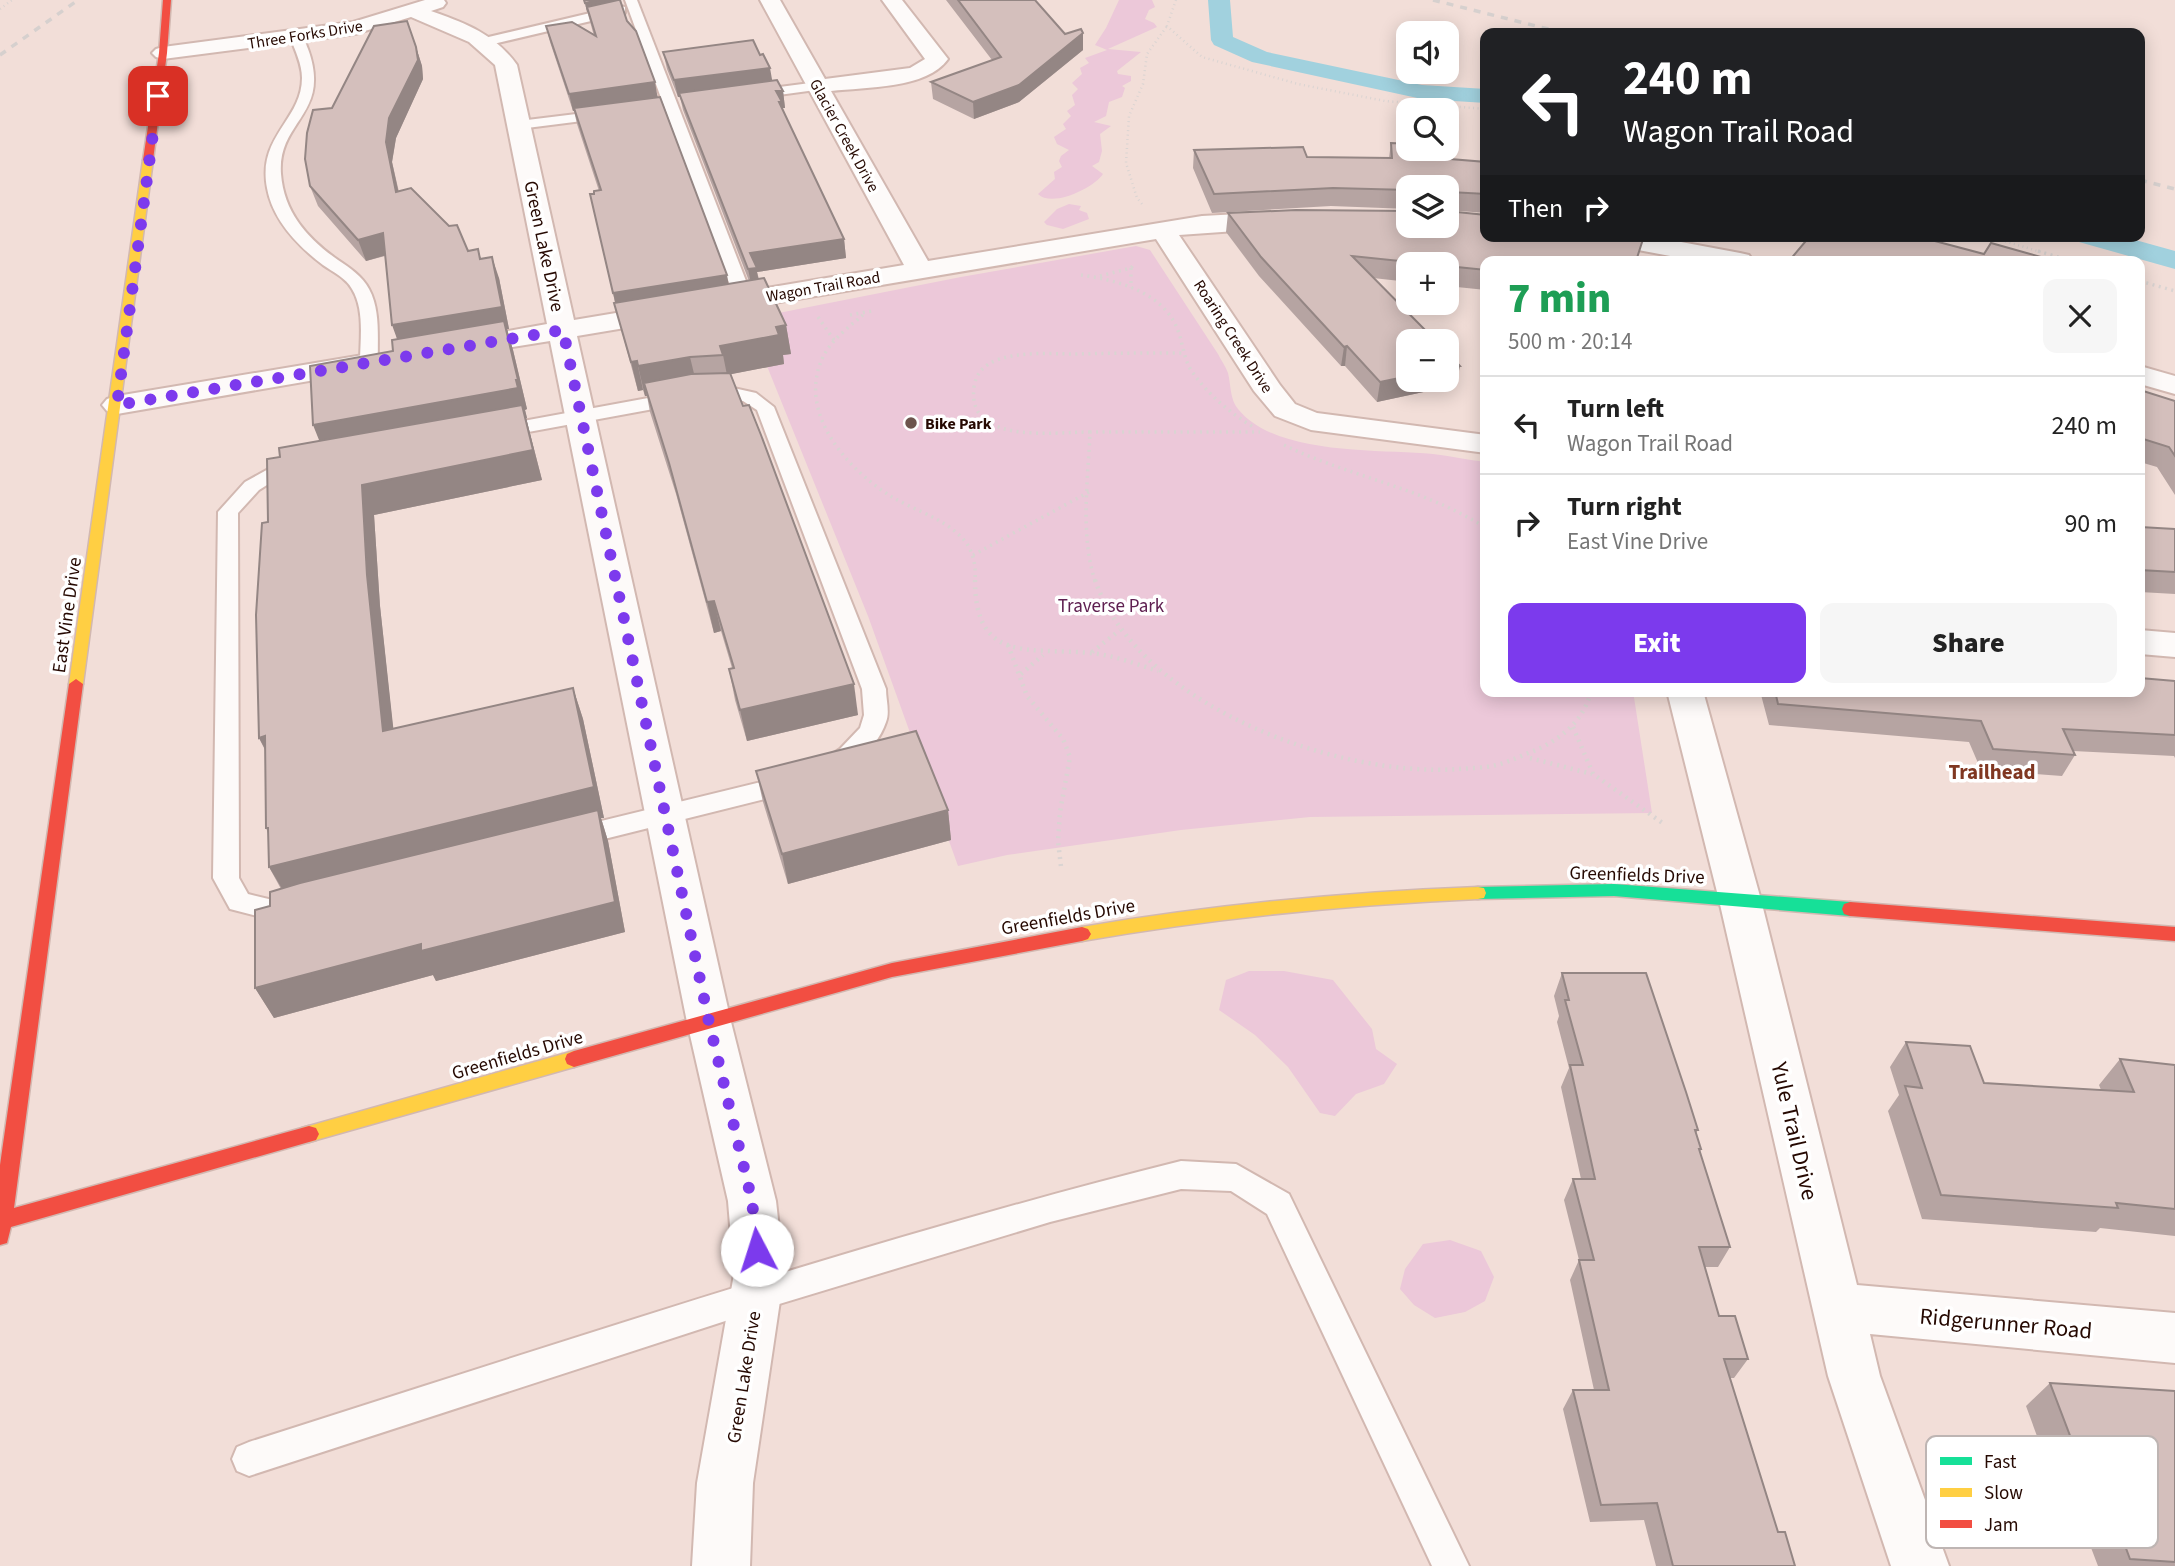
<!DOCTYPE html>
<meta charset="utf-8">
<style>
body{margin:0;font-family:"Source Sans 3",sans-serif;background:#f6f6f6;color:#222;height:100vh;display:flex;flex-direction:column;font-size:26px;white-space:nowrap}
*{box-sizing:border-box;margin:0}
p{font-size:23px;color:#767676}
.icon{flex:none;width:38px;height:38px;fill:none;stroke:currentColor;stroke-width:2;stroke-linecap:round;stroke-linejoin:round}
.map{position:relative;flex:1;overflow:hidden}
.details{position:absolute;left:1480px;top:256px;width:665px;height:441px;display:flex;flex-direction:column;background:#fff;border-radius:14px;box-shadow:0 4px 18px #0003}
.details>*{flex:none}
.guide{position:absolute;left:1480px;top:28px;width:665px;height:214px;border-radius:14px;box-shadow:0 4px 18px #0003;background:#202124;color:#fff;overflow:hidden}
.controls{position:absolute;left:1396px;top:21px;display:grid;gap:14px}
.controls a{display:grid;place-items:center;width:63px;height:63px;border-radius:14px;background:#fff;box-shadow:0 4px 18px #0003;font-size:35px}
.pin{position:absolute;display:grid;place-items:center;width:60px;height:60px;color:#fff;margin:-30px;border-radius:14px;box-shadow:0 4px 10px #0006}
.me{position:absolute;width:77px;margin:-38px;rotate:355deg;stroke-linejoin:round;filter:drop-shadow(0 0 5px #0008)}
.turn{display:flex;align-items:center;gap:24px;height:147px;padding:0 28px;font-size:32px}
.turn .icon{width:91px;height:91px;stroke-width:2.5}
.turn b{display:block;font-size:49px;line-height:60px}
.then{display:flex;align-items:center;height:66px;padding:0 28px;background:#0003;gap:14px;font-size:26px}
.round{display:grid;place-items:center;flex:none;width:74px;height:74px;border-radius:14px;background:#f6f6f6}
.head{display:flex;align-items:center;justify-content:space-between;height:119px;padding:0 28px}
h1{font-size:42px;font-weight:800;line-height:52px;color:#1e9e55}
.button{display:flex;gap:14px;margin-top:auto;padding:14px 28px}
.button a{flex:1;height:80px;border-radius:14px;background:#7c3aed;color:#fff;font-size:28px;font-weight:800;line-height:80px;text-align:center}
.button a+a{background:#f6f6f6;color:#222}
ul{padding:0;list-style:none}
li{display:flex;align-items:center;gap:21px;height:98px;padding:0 28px;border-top:2px solid #e0e0e0}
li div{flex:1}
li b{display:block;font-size:26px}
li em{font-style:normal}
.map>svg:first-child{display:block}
.green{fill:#ecc8d9}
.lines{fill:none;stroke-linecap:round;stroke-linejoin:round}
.canal{fill:#a1d1de;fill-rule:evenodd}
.lane-casing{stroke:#d2b8b1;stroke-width:4}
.street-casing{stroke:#d2b8b1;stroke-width:4}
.fast-casing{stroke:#d2b8b1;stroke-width:3}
.slow-casing{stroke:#d2b8b1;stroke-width:3}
.jam-casing{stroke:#d2b8b1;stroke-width:3}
.path-far2{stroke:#dad4d2;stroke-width:2.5;stroke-dasharray:1 3.5;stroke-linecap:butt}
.path-far1{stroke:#dad4d2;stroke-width:3.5;stroke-dasharray:2 4.5;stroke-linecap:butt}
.path{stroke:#dad4d2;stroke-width:4.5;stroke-dasharray:2 5;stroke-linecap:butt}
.lane{fill:#fdfaf9;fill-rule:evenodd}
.street{fill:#fdfaf9;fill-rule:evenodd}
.fast{fill:#16e098;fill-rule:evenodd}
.slow{fill:#ffcf43;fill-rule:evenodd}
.jam{fill:#f24e42;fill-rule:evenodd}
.rail{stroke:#d6d0ce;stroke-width:3.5;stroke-dasharray:7 7;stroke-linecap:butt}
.wall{fill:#b6a4a2}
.shaded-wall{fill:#948684}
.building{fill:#d4bfbc;stroke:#948684;stroke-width:2}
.route{stroke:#7c3aed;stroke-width:12;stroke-dasharray:0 21.6}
.poi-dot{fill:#6d544d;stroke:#fff;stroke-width:2.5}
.labels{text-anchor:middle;stroke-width:7;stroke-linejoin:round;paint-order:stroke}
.far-street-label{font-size:16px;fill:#260902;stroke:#fff}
.far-poi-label{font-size:16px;font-weight:bold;fill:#260902;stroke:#fff;text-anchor:start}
.street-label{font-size:19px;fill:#260902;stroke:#fff}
.park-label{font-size:19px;fill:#5f2051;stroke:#fff}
.neighbourhood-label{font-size:21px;font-weight:bold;fill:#803721;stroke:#fff}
.near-street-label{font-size:23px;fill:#260902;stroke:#fff}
.key{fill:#fff;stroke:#beb5b3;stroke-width:2}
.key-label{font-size:19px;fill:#260902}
</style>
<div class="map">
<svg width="2175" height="1566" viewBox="0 0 2175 1566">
<rect width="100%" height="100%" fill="#f2ded8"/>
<g class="green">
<path d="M1119 0H1152L1155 7 1149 10 1145 19 1154 23 1157 27 1108 49 1141 52 1117 71 1118 74 1131 76V81L1122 86 1125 88 1122 97 1109 102 1106 116 1094 122 1111 126 1100 134 1102 151 1099 162 1092 166 1103 174C1094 188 1052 208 1038 194L1055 179 1054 172 1062 167 1059 161 1061 156 1069 150 1057 144 1054 137 1066 129 1063 124 1071 116 1067 111 1075 105 1072 95 1078 89 1072 83 1082 74 1080 68 1089 63 1085 58 1107 50 1095 45 1106 28Z"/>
<path d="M1069 204 1081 206 1079 210 1087 213 1089 219 1063 229 1047 225 1044 222 1057 209Z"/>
<path d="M1136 246 1150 250 1218 354C1221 360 1226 367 1228 373 1231 385 1230 400 1238 409 1276 456 1378 449 1433 454 1450 456 1468 460 1486 462V691H1633L1652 813 1310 817 1181 830 1007 855 958 866 868 616 748 319 961 277Z"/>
<path d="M1249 971H1284L1333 980 1372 1029 1376 1049 1397 1064 1384 1084 1356 1094 1335 1116 1320 1113 1288 1067 1255 1035 1219 1010 1226 980Z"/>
<path d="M1450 1240 1481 1251 1494 1277 1485 1301 1465 1312 1435 1318 1414 1305 1400 1289 1405 1269 1423 1244Z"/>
</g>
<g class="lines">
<g class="canal">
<path d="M1208 0H1230L1233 37 1267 52 1422 85 1486 89V103L1422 99 1252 62 1214 45 1211 40Z"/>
<path d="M2075 236H2121L2175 251V269L2079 242Z"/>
</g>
<g class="lane-casing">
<g id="lane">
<path d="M625 0H637L753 299 750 303H738L735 299Z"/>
<path d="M620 6 625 7V13L485 46 478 42 480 39Z"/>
<path d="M297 33C305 36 305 42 308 49 332 115 277 120 281 174 284 213 308 239 338 260 350 268 362 276 369 289 381 311 377 339 378 363L369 368 360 363C360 340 365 310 352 289 346 278 333 272 323 265 298 246 273 221 267 188 257 136 302 120 302 78 302 64 295 50 290 37Z"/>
<path d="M818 82 825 86 823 89 749 99 742 95 749 91Z"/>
<path d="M609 110 616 114 614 117 519 129 512 125 519 121Z"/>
<path d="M729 387 756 393 774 407 886 689C886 700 890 712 886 722 876 752 842 778 813 787L316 911 281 922 230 909 213 878 218 512 245 482 272 467 697 389ZM729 399 743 401 757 410 862 689 864 715 860 728 840 749 806 771 315 891 281 902 248 894 239 878 238 513 259 490 278 478 697 401Z"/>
<path d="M1181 1161 1236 1164 1289 1194 1469 1566H1432L1267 1214 1231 1191 1181 1189 1050 1222 756 1311 249 1476 237 1471 232 1459 237 1447 249 1442C558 1344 866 1240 1181 1161Z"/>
</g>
</g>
<g class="street-casing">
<g id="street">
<path d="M425 0H444L446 3 443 7 431 11C465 23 495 34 517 65L574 320 904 265 760 0H780L825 79 910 68 925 59 882 0H902L948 59C927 89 866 87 831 91L928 261 1202 216 1279 212 1288 215 1292 220 1288 225 1279 228 1179 235 1280 385 1295 404 1317 413 1486 435V453L1311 430 1275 416 1254 391 1156 239 577 336 731 1022 776 1201 784 1274 753 1483 750 1566H692L697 1483 734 1274 728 1201 687 1022 550 341 457 356 447 354 443 348 447 342 457 340 547 324 495 65 469 42 411 17 355 34 163 59 156 57 152 53 156 49 163 47 353 22Z"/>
<path d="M1593 236H1649L1740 253 1749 255 1753 261H1697L1606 244 1597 241Z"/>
<path d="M363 355 373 358 377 364 373 370 117 414 107 411 102 405 107 399 117 396Z"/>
<path d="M2140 366 2175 376V394L2140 384Z"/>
<path d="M2140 630 2175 633V657L2140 654Z"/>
<path d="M1667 691H1703L1761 900 1857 1285 2175 1313V1363L1870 1334 1880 1376 1949 1566H1891L1828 1376 1719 900Z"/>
</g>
</g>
<g class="fast-casing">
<path id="fast" d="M1614 884 1850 902 1856 904 1858 909 1856 914 1850 916 1614 896 1478 899 1472 898 1470 893 1472 888 1478 887Z"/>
</g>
<g class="slow-casing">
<g id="slow">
<path d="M148 157 153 160 83 684 76 689 69 684 143 160Z"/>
<path d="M1478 887 1484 888 1486 893 1484 898 1478 899C1345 905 1213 918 1082 941L1076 939 1073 934 1076 929 1082 927C1213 905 1345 892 1478 887Z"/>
<path d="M574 1051 581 1054 583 1059 581 1064 574 1067 309 1142 302 1140 299 1134 302 1128 309 1126Z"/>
</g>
</g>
<g class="jam-casing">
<g id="jam">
<path d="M163 0H171L167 53 153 160 148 163 143 160 159 53Z"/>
<path d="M76 679 83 684 14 1208 309 1126 316 1128 319 1134 316 1140 309 1142 11 1227 7 1243 0 1245V1165L69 684Z"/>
<path d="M1850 902 2175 927V941L1850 916 1844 914 1842 909 1844 904Z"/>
<path d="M1082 927 1088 929 1091 934 1088 939 1082 941 892 977 574 1067 567 1064 565 1059 567 1054 574 1051 892 963Z"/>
</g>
</g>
<g class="path-far2">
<path d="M1176 0 1167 26 1202 57 1298 84 1385 101 1486 109"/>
<path d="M0 9 12 0"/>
<path d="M1142 204 1137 198 1126 163 1129 116 1143 84 1147 54 1167 26"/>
<path d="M1988 236 2044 253"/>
</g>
<g class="path-far1">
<path d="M2038 251 2071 261"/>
<path d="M1131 268V288"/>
<path d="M1081 275C1117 280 1162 292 1177 328 1183 342 1183 357 1191 370 1207 394 1230 413 1255 428"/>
<path d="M1100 276 1131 268 1134 264"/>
<path d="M2140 281 2175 291"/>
<path d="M850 315 872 311"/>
<path d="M863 315C849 327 831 340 823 357 796 413 848 470 892 497 916 511 946 519 965 541 974 553 976 567 975 581"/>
<path d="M818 317 834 340"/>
<path d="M1090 432C1054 432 966 445 974 387 976 373 984 365 997 360 1022 351 1050 354 1076 354 1112 353 1147 353 1183 353"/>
<path d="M1284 445C1350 477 1424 488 1486 528"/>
<path d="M973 555 1089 492"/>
<path d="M1095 581C1080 534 1088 481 1090 432H1260"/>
</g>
<g class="path">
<path d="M975 580C975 664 1029 647 1090 653 1113 655 1136 664 1158 671"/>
<path d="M1095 580C1138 705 1337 778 1459 769 1471 768 1485 768 1496 765 1506 763 1516 758 1526 754 1556 743 1583 724 1591 691"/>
<path d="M1008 645 1027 696 1063 739 1070 757 1060 812 1058 841 1061 867"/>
<path d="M1092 652 1120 630"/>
<path d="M1021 674 1043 655"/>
<path d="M1573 727 1593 774 1664 824"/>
<path d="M1530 758 1592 774"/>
</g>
<use href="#lane" class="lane"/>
<use href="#street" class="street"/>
<use href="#fast" class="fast"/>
<use href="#slow" class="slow"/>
<use href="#jam" class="jam"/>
<g class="rail">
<path d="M1433 0 1564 33"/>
<path d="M0 55 78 0"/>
<path d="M2140 180 2175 189"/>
</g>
</g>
<g class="wall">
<path d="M584 0H620L627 21 658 97 728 284 749 281 683 110 680 97H678L667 69 663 52 772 81 783 91 785 108H783V111L844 239 846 258 757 272 759 279 786 325 791 354 783 355 784 364 731 374 858 715 747 741 735 700 729 669 732 668 721 631 714 633 676 494 650 412 647 396H645L643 390 638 391 614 303H615L594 194 599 191 577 124 574 111H573L550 42 546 26 594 36Z"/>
<path d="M946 0H1035L1065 34 1083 33V50L1019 102 974 119 933 99 931 82 992 60Z"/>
<path d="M416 47 422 66 423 79 396 138 392 162 399 192 468 251 478 249 481 259 499 278 509 329H507L513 350 527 409 525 410 527 418H526L542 480 374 515 380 606 393 729 573 688 583 719 604 818H601L608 841 625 932 436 981 433 975 274 1018 255 988 270 906 281 889 269 867 268 833 266 828 265 750 259 738 268 522 280 457 320 441 393 351 397 339 385 256 366 261 318 206 310 186 332 108Z"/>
<path d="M1391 143 1438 158 1486 162V213L1447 210V187H1409V209L1331 206 1212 213 1193 168 1194 150 1307 157 1389 158Z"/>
<path d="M1228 213 1640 253 1486 261V290L1447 286V264H1409V282L1373 278 1456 385 1377 402 1345 366H1341L1259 276 1226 232Z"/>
<path d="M2140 390 2175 401V495L2157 467 2140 462Z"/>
<path d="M2140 527 2175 529V594L2140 592Z"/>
<path d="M2175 681V758L2174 756 2073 751 2075 755 2062 776 1981 770 1969 742 1769 725 1760 691H2140Z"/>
<path d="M756 771 948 810 951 840 788 884 763 802Z"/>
<path d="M1562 973 1698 1130 1696 1133 1701 1149 1700 1152 1730 1247 1718 1267H1704L1719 1316 1748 1359 1734 1378H1730L1778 1532 1795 1566H1656L1644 1520 1590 1522 1563 1409 1573 1390H1594L1570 1280 1579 1260 1564 1200 1573 1179H1581L1561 1087 1569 1068 1557 1022 1559 1016 1554 996Z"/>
<path d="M1906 1042 1984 1083 2101 1090 2099 1085 2120 1059 2175 1065V1236L2100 1228 2096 1232 1922 1219 1888 1111 1899 1095 1890 1067Z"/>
<path d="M2050 1383 2175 1391V1566H2098L2069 1490 2056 1488 2026 1406Z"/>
</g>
<g class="shaded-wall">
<path d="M599 0H619L620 4 587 12 585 3Z"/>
<path d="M1083 33V50L1019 102 974 119 973 102Z"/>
<path d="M416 47 422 66 423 79 396 138 392 162 403 213 396 192 386 142 389 118Z"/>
<path d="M770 68 773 85 679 93 680 97H678L674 80Z"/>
<path d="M655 82 658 100 573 111 569 94Z"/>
<path d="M776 91H783L785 108H783L784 119Z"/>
<path d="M383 233 390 254 366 261 358 240Z"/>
<path d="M844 239 846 258 757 272 760 287 752 288 748 269 750 253Z"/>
<path d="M492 257 499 278 509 329H507L513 350 527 409 525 410 527 418H526L542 480 374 515 380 606 397 762 383 731 325 455 313 425 516 380 400 347 392 325Z"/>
<path d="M727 275 730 292 617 310 613 293Z"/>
<path d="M786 325 791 354 783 355 784 364 727 375 723 355 720 346 776 327Z"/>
<path d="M1347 346 1345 366H1341L1344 347Z"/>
<path d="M690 357 697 386 644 383 647 396H645L638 366Z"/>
<path d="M637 361 643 390 638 391 631 362Z"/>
<path d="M1460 366 1456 385 1377 402 1380 382 1409 376V380H1447V368Z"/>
<path d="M714 601 721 631 714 633 707 602Z"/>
<path d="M854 684 858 715 747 741 740 710Z"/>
<path d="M573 688 583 719 604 818H601L608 841 625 932 436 981 433 975 274 1018 255 988 421 944 615 902 287 897 269 867Z"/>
<path d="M265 736 276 769 259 738Z"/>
<path d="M948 810 951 840 788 884 782 854Z"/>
</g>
<g class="building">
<path d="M584 0H599L585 3Z"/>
<path d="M618 0H620L627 21 636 31 655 82 569 94 546 26 572 22 596 36 587 7Z"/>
<path d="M958 0H1035L1065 34 1081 29 1083 33 1019 85 973 102 931 82 1001 57Z"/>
<path d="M407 21 416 47 418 60 389 118 386 142 396 192 411 188 449 226 457 225 468 251 478 249 480 259 492 257 502 307 392 325 383 233 358 240 310 186 305 159 307 133 313 110 332 108 374 26Z"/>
<path d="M753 40 760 55 763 54 770 68 674 80 663 52Z"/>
<path d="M777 80 783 91H776L782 102H779L844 239 750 253 757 268 748 269 679 93Z"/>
<path d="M660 97 727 275 613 293 590 194H594V191L601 190 574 108Z"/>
<path d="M1391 143 1409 144V149H1437L1438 158 1486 162V194L1450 192 1448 194 1447 205V187H1409V190L1333 188 1214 194 1194 150 1303 147 1307 157 1392 158Z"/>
<path d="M1296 210 1409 211V226H1447V211L1486 215V236H1644L1636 261H1486V270L1447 266V264H1429L1352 256 1436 341H1409V376L1380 382 1347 346 1344 347 1261 257 1228 213Z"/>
<path d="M1810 236H1916L1984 254 1991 243 2048 259 2046 261H1789Z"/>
<path d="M764 278 786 325 776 327 779 335 720 346 723 355 690 357 638 366 637 361 631 362 614 303Z"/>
<path d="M504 321 518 380H516L518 388 313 425 310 366 393 351 392 340Z"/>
<path d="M1447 352 1460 366 1447 368Z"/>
<path d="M730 373 743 406 749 405 761 435 854 684 740 710 729 669 734 668 714 601 707 602 669 463 644 383 691 374Z"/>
<path d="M2140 390 2175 401V456L2169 447 2140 438Z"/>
<path d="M522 405 533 450 362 485 367 575 383 731 573 688 594 787 269 867 268 828H266L265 736 259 738 256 615 262 523 268 522 267 459 280 457 279 448Z"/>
<path d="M2140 527 2175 529V572L2140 570Z"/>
<path d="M2140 678 2175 681V735L2063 729 2075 755 1993 749 1981 721 1778 704 1775 691H2140Z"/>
<path d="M916 731 948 810 782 854 756 771Z"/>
<path d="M598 810 615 902 421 951V944L255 988V910L270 906V892L300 883Z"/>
<path d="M1562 973H1646L1686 1092 1698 1130H1695L1701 1149H1699L1730 1247H1699L1719 1316H1735L1748 1359H1724L1778 1532H1785L1795 1566H1673L1657 1503 1601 1505 1573 1390H1609L1579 1260H1594L1573 1179H1595L1570 1065H1583L1565 1000H1569Z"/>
<path d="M1906 1042 1970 1046 1984 1083 2134 1092 2120 1059 2175 1065V1209L2116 1203 2118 1208 1941 1195 1905 1086 1922 1088Z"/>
<path d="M2050 1383 2175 1391V1562L2130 1559 2096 1468 2082 1467Z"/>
</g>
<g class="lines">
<path class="route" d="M158 96 117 405 563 330 709 1022 752 1201 757 1250"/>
</g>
<circle class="poi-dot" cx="911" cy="423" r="7"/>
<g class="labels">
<g class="far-street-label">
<text transform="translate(305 34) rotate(-9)" y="6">Three Forks Drive</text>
<text transform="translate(845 135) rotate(61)" y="6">Glacier Creek Drive</text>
<text transform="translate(823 286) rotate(-10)" y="6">Wagon Trail Road</text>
<text transform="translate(1234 336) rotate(57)" y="6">Roaring Creek Drive</text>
</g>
<g class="far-poi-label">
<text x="925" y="429">Bike Park</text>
</g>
<g class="street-label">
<text transform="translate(545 246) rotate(78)" y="7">Green Lake Drive</text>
<text transform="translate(66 615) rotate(-82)" y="7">East Vine Drive</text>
<text transform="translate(1637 874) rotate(2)" y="7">Greenfields Drive</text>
<text transform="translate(1068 916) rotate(-10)" y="7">Greenfields Drive</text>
<text transform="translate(517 1054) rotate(-16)" y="7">Greenfields Drive</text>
<text transform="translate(743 1377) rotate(-81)" y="7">Green Lake Drive</text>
</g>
<g class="park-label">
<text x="1111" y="612">Traverse Park</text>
</g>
<g class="neighbourhood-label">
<text x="1992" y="779">Trailhead</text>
</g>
<g class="near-street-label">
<text transform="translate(1795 1131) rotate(77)" y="8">Yule Trail Drive</text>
<text transform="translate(2006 1323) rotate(5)" y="8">Ridgerunner Road</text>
</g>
</g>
<rect x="1926" y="1436" width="232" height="112" rx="10" class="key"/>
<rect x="1940" y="1457" width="32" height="8" fill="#16e098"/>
<rect x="1940" y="1488" width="32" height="9" fill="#ffcf43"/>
<rect x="1940" y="1520" width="32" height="8" fill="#f24e42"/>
<g class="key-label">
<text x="1984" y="1468">Fast</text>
<text x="1984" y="1499">Slow</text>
<text x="1984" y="1531">Jam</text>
</g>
</svg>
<div class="controls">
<a><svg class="icon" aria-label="sound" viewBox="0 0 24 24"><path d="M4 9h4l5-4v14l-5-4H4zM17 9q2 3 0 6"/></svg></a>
<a><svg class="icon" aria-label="search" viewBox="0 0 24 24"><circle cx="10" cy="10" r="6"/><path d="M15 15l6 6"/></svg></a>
<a><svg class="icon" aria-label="layers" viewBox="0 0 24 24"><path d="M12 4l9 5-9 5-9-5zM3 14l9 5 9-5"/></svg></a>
<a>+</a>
<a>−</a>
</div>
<div class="pin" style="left:158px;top:96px;background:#d93025"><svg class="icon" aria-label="arrive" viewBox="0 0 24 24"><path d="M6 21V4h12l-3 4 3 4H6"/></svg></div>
<svg class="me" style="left:757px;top:1250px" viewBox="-20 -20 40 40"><circle r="19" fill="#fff"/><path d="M0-13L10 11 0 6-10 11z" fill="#7c3aed"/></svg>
<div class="guide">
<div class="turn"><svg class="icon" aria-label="left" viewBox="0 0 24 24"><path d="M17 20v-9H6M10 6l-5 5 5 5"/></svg><div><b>240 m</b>Wagon Trail Road</div></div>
<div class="then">Then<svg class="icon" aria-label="right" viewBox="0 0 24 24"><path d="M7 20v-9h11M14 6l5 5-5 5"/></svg></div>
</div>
<section class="details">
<div class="head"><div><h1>7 min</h1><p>500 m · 20:14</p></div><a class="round"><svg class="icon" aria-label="close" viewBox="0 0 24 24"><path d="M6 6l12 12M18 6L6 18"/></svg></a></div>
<ul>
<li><svg class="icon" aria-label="left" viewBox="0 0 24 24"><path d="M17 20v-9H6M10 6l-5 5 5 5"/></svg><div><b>Turn left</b><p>Wagon Trail Road</p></div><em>240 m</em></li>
<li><svg class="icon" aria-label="right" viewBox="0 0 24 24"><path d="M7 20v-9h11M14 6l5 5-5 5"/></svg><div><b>Turn right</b><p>East Vine Drive</p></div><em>90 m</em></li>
</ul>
<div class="button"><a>Exit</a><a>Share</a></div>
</section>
</div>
